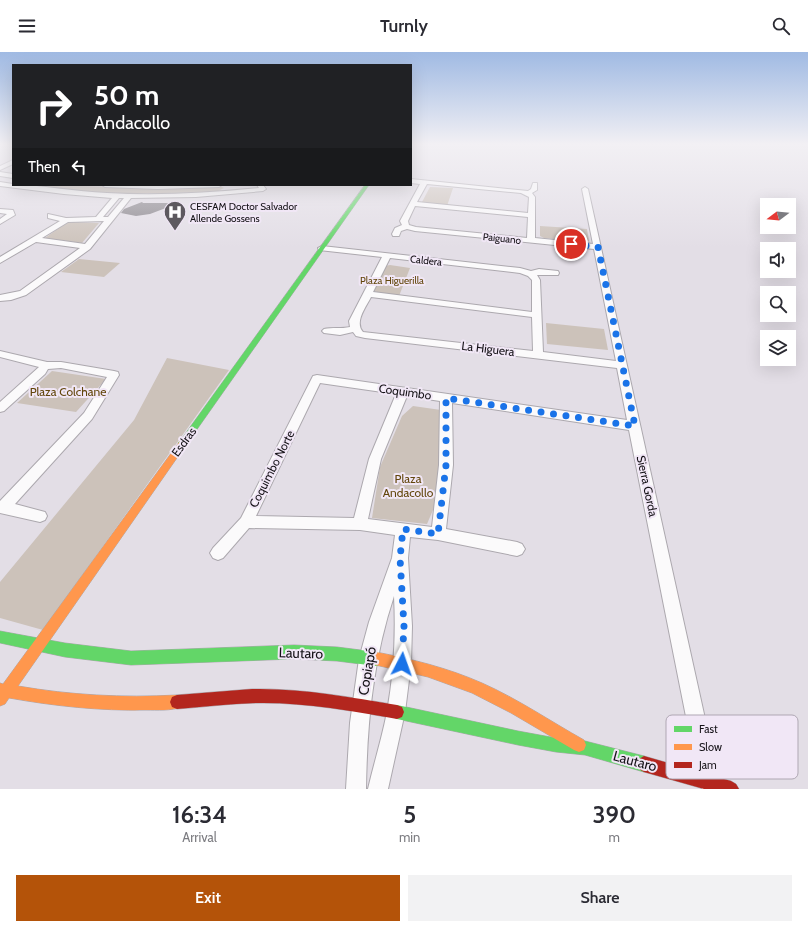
<!DOCTYPE html>
<meta charset="utf-8">
<style>
body{margin:0;font-family:Cabin,sans-serif;background:#f2f2f3;color:#2b2b33;height:100vh;display:flex;flex-direction:column;font-size:15px;white-space:nowrap}
*{box-sizing:border-box;margin:0}
p{font-size:13px;color:#7c7c81}
.icon{flex:none;width:22px;height:22px;fill:none;stroke:currentColor;stroke-width:2;stroke-linecap:round;stroke-linejoin:round}
.map{position:relative;height:737px;overflow:hidden}
.sheet{display:flex;flex-direction:column;background:#fff;flex:1}
.sheet>*{flex:none}
.banner{position:absolute;left:12px;top:12px;width:400px;height:122px;border-radius:0px;box-shadow:0 4px 16px #0002;background:#202124;color:#fff;overflow:hidden}
.needle{width:26px;rotate:254deg}
.buttons{position:absolute;left:760px;top:146px;display:grid;gap:8px}
.buttons a{display:grid;place-items:center;width:36px;height:36px;border-radius:0px;background:#fff;box-shadow:0 4px 16px #0002;font-size:20px}
.pin{position:absolute;display:grid;place-items:center;width:34px;height:34px;color:#fff;margin:-17px;border:2px solid #fff;border-radius:50%;box-shadow:0 1px 4px #0007}
.me{position:absolute;width:44px;margin:-22px;rotate:4deg;stroke-linejoin:round;filter:drop-shadow(0 0 3px #0008)}
.turn{display:flex;align-items:center;gap:14px;height:84px;padding:0 16px;font-size:18px}
.turn .icon{width:52px;height:52px;stroke-width:2.5}
.turn b{display:block;font-size:28px;line-height:34px}
.then{display:flex;align-items:center;height:38px;padding:0 16px;background:#0003;gap:8px;font-size:15px}
.eta{display:flex;justify-content:space-evenly;align-items:center;height:68px;text-align:center}
.eta b{font-size:24px;font-weight:600;line-height:28px}
.cta{display:flex;gap:8px;margin-top:auto;padding:8px 16px}
.cta a{flex:1;height:46px;border-radius:0px;background:#b45309;color:#fff;font-size:16px;font-weight:600;line-height:46px;text-align:center}
.cta a+a{background:#f2f2f3;color:#2b2b33}
header{display:flex;justify-content:space-between;align-items:center;height:52px;padding:0 16px;background:#fff;font-size:18px;font-weight:600}
.map>svg:first-child{display:block}
.green{fill:#ccc2ba}
.building{fill:#8a868c}
.lines{fill:none;stroke-linecap:round;stroke-linejoin:round}
.street-casing{stroke:#aca8ae;stroke-width:2}
.fast-casing{stroke:#aca8ae;stroke-width:1}
.slow-casing{stroke:#aca8ae;stroke-width:1}
.jam-casing{stroke:#aca8ae;stroke-width:1}
.street{fill:#fbfafb;fill-rule:evenodd}
.fast{fill:#63d668;fill-rule:evenodd}
.slow{fill:#ff974d;fill-rule:evenodd}
.jam{fill:#b3261e;fill-rule:evenodd}
.route{stroke:#1a73e8;stroke-width:7;stroke-dasharray:0 12.6}
.labels{text-anchor:middle;stroke-width:4;stroke-linejoin:round;paint-order:stroke}
.far-poi-label{font-size:10px;fill:#151217;stroke:#f1e7f6;text-anchor:start}
.far-street-label{font-size:10px;fill:#151217;stroke:#f1e7f6}
.far-park-label{font-size:10px;fill:#62460b;stroke:#f1e7f6}
.street-label{font-size:12px;fill:#151217;stroke:#f1e7f6}
.park-label{font-size:12px;fill:#62460b;stroke:#f1e7f6}
.near-street-label{font-size:14px;fill:#151217;stroke:#f1e7f6}
.key{fill:#f1e7f6;stroke:#afa7b3;stroke-width:1}
.key-label{font-size:11px;fill:#151217}
</style>
<header><svg class="icon" aria-label="menu" viewBox="0 0 24 24"><path d="M4 6h16M4 12h16M4 18h16"/></svg>Turnly<svg class="icon" aria-label="search" viewBox="0 0 24 24"><circle cx="10" cy="10" r="6"/><path d="M15 15l6 6"/></svg></header>
<div class="map">
<svg width="808" height="737" viewBox="0 0 808 737">
<rect width="100%" height="100%" fill="#e3dee6"/>
<g class="green">
<path d="M23 133C90 133 156 138 222 135L224 136 216 140 113 142 74 139Z"/>
<path d="M430 135 453 136 447 154 422 150Z"/>
<path d="M73 170 99 171 82 191 45 186 66 171Z"/>
<path d="M540 174 587 177 589 189 586 190 544 186 540 184Z"/>
<path d="M79 207 120 211 104 225 61 220Z"/>
<path d="M390 213 410 216 399 244 372 239 385 214Z"/>
<path d="M546 271 604 277 608 298 547 292Z"/>
<path d="M167 306 229 318 43 578 0 566V530L134 368Z"/>
<path d="M52 319 106 327 76 360 17 351Z"/>
<path d="M413 354 441 358 439 444 427 472 372 466 380 415 402 364Z"/>
</g>
<path class="building" d="M142 150 143 151H179L150 162 136 164 121 161 124 157Z"/>
<g class="lines">
<g class="street-casing">
<g id="street">
<path d="M13 108V112L0 118V114Z"/>
<path d="M0 120 13 122V126L0 124Z"/>
<path d="M411 127 528 139 531 137 533 131H537V138L532 141 535 145V186L593 192 582 137 585 135 588 137 719 730 716 737H702L699 730 629 378 452 351 453 413 446 477 517 490 522 492 525 497 522 502 517 504 438 488 410 485 408 506 412 574 411 612 405 660 388 737H368C374 711 382 686 387 660 394 621 396 583 394 544 373 607 367 671 366 737H346L350 671 359 607 369 570 392 506 395 483 360 478 249 476 223 506 218 508 213 506 210 501 213 496 241 466 313 324 317 323 627 368 617 316 365 286 356 284 353 280 340 283 324 281 322 279 324 277C332 275 341 277 350 275L349 269 382 205 319 198 318 196 322 194 520 216 531 219 539 217 558 219 559 221 558 223H537L540 228 543 300 616 309 594 197 415 179 407 177 401 179 399 184H393L392 182 395 176 402 173 400 169 420 132 411 131ZM427 132 521 141 529 145 528 161 417 150ZM415 154 528 165 527 186 416 175 409 173 408 169ZM390 206 520 221 528 224 532 228V260L373 240ZM371 245 532 265 533 299 363 280C354 270 366 255 371 245ZM320 331 396 342 369 407 354 466 256 464ZM407 344 440 349 439 413 432 475 368 467 381 407Z"/>
<path d="M0 130 13 132V133C44 133 76 140 107 141 157 144 208 141 259 136L257 133H263L266 137 263 139 196 145 131 146 90 197 26 243 11 248 0 249V243L20 239 80 196 36 190 0 211V205L60 169 48 166V162L66 166 96 165 112 146 64 142 0 134ZM119 146H124L108 165H103ZM104 169 85 192 42 186 68 170Z"/>
<path d="M102 133H222L219 135 158 137 105 135Z"/>
<path d="M0 157 13 158 15 163 0 172V167L7 162 0 161Z"/>
<path d="M0 299 47 310H61L114 319 118 320 119 323 92 367 15 452 45 460 47 464 45 468 40 470 0 461V449L84 361 107 325 61 316 48 317 45 322 4 359 0 360V350L39 315 0 305Z"/>
</g>
</g>
<g class="fast-casing">
<g id="fast">
<path d="M365 133H369L186 393H180L178 391 180 389Z"/>
<path d="M0 579 65 591 131 599 294 593 337 595 376 600 381 602 383 607 381 612 376 614 337 609 294 607 131 613 65 605 0 591Z"/>
<path d="M397 653 518 679 556 686 585 689 644 704 649 707 652 712 649 717 644 720 585 703 556 700 518 693 397 667 392 665 390 660 392 655Z"/>
</g>
</g>
<g class="slow-casing">
<g id="slow">
<path d="M183 387 186 389 188 391 186 393 18 634C70 643 123 646 177 643L182 645 184 650 182 655C171 659 157 658 146 658 100 659 54 654 9 646L5 652 0 654V631L3 632 180 389Z"/>
<path d="M376 600C412 607 448 616 482 631 518 647 550 669 584 688L586 693 584 698 579 700 574 698 511 661 472 641 428 625 371 612 369 607 371 602Z"/>
</g>
</g>
<g class="jam-casing">
<g id="jam">
<path d="M252 637C301 636 349 645 397 653L402 655 404 660 402 665 397 667C353 659 308 651 263 651 234 651 206 655 177 657L172 655 170 650 172 645 177 643Z"/>
<path d="M644 704 731 729 736 732 739 737H704L644 720 639 717 636 712 639 707Z"/>
</g>
</g>
<use href="#street" class="street"/>
<use href="#fast" class="fast"/>
<use href="#slow" class="slow"/>
<use href="#jam" class="jam"/>
</g>
<linearGradient id="sky" x2="0" y2="1"><stop stop-color="#a0bae3"/><stop offset="0.47" stop-color="#f2f0f4"/><stop offset="1" stop-color="#f2f0f4" stop-opacity="0"/></linearGradient>
<rect width="808" height="196" fill="url(#sky)"/>
<g class="lines">
<path class="route" d="M402 612 404 574 400 506 403 477 438 482 446 413V346L635 374 598 195 571 192"/>
</g>
<defs>
<g id="hospital-pin" transform="scale(1.15)"><path d="M0 17L-7.5 6A9.5 9.5 0 1 1 7.5 6Z" fill="#5d595f" stroke="#f1e7f6"/><path d="M-5-5h3v3.5h4V-5h3V5h-3V1.5h-4V5h-3Z" fill="#fff"/></g>
</defs>
<g fill-rule="evenodd">
<use href="#hospital-pin" x="175" y="160"/>
</g>
<g class="labels">
<g class="far-poi-label">
<text x="190" y="158">CESFAM Doctor Salvador<tspan x="190" dy="12">Allende Gossens</tspan></text>
</g>
<g class="far-street-label">
<text transform="translate(502 186) rotate(6)" y="4">Paiguano</text>
<text transform="translate(426 208) rotate(6)" y="4">Caldera</text>
</g>
<g class="far-park-label">
<text x="392" y="232">Plaza Higuerilla</text>
</g>
<g class="street-label">
<text transform="translate(488 297) rotate(7)" y="4">La Higuera</text>
<text transform="translate(405 340) rotate(8)" y="4">Coquimbo</text>
<text transform="translate(184 390) rotate(-54)" y="4">Esdras</text>
<text transform="translate(272 417) rotate(-63)" y="4">Coquimbo Norte</text>
<text transform="translate(647 434) rotate(78)" y="4">Sierra Gorda</text>
</g>
<g class="park-label">
<text x="68" y="344">Plaza Colchane</text>
<text x="408" y="431">Plaza<tspan x="408" dy="14">Andacollo</tspan></text>
</g>
<g class="near-street-label">
<text transform="translate(301 601) rotate(2)" y="5">Lautaro</text>
<text transform="translate(367 619) rotate(-80)" y="5">Copiapó</text>
<text transform="translate(635 709) rotate(15)" y="5">Lautaro</text>
</g>
</g>
<rect x="666" y="663" width="132" height="64" rx="6" class="key"/>
<rect x="674" y="674" width="18" height="6" fill="#63d668"/>
<rect x="674" y="692" width="18" height="6" fill="#ff974d"/>
<rect x="674" y="710" width="18" height="6" fill="#b3261e"/>
<g class="key-label">
<text x="699" y="681">Fast</text>
<text x="699" y="699">Slow</text>
<text x="699" y="717">Jam</text>
</g>
</svg>
<div class="buttons">
<a><svg class="needle" viewBox="-14 -14 28 28"><path d="M0-13l5 13h-10z" fill="#e53935"/><path d="M0 13l5-13h-10z" fill="#7c7c81"/></svg></a>
<a><svg class="icon" aria-label="sound" viewBox="0 0 24 24"><path d="M4 9h4l5-4v14l-5-4H4zM17 9q2 3 0 6"/></svg></a>
<a><svg class="icon" aria-label="search" viewBox="0 0 24 24"><circle cx="10" cy="10" r="6"/><path d="M15 15l6 6"/></svg></a>
<a><svg class="icon" aria-label="layers" viewBox="0 0 24 24"><path d="M12 4l9 5-9 5-9-5zM3 14l9 5 9-5"/></svg></a>
</div>
<div class="pin" style="left:571px;top:192px;background:#d93025"><svg class="icon" aria-label="arrive" viewBox="0 0 24 24"><path d="M6 21V4h12l-3 4 3 4H6"/></svg></div>
<svg class="me" style="left:402px;top:612px" viewBox="-20 -20 40 40"><path d="M0-17L14 15 0 8-14 15z" fill="#1a73e8" stroke="#fff" stroke-width="4"/></svg>
<div class="banner">
<div class="turn"><svg class="icon" aria-label="right" viewBox="0 0 24 24"><path d="M7 20v-9h11M14 6l5 5-5 5"/></svg><div><b>50 m</b>Andacollo</div></div>
<div class="then">Then<svg class="icon" aria-label="left" viewBox="0 0 24 24"><path d="M17 20v-9H6M10 6l-5 5 5 5"/></svg></div>
</div>
</div>
<section class="sheet">
<div class="eta">
<div><b>16:34</b><p>Arrival</p></div>
<div><b>5</b><p>min</p></div>
<div><b>390</b><p>m</p></div>
</div>
<div class="cta"><a>Exit</a><a>Share</a></div>
</section>
